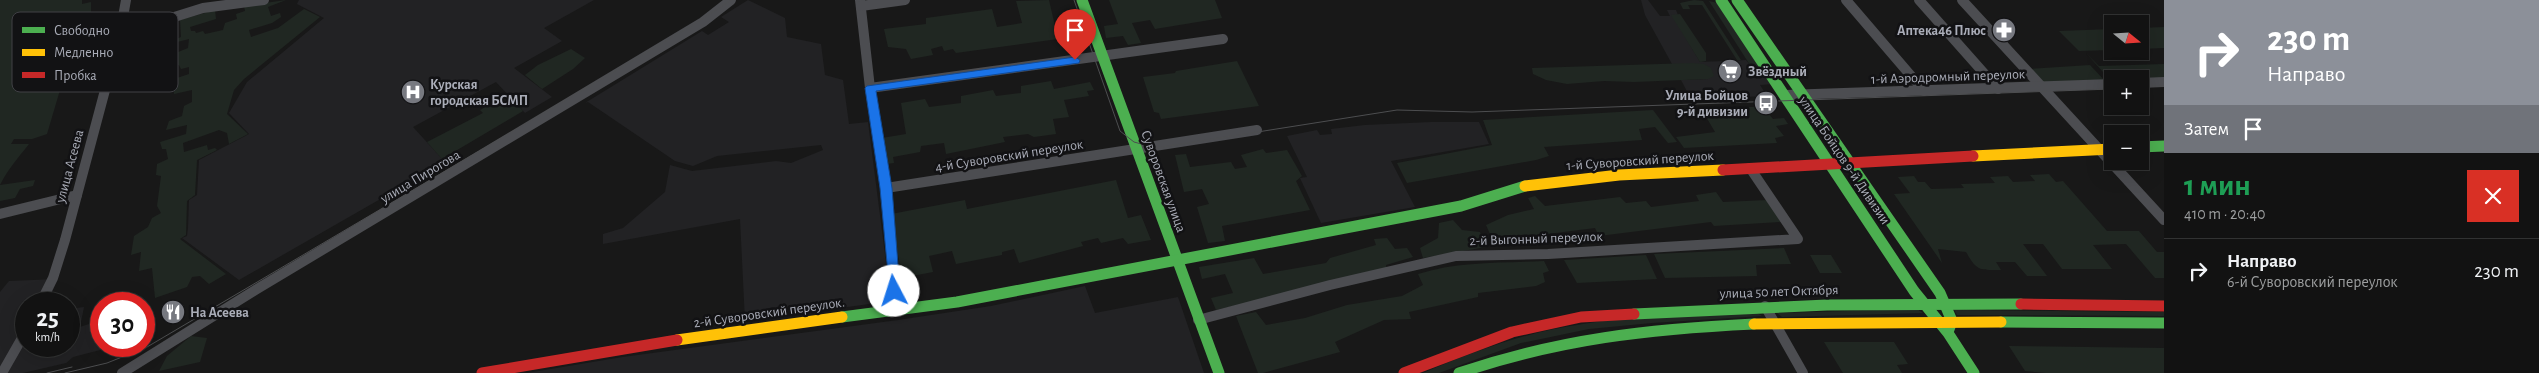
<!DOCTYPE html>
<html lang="ru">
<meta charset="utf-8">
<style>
body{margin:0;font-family:"Alegreya Sans",sans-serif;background:#1f2020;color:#f1f3f6;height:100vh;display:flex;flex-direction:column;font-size:19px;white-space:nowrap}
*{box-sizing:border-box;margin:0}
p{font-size:16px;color:#9c9e9f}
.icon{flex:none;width:28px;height:28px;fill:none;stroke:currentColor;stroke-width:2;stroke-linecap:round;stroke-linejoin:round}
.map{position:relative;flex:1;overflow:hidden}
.side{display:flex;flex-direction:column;background:#121212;width:375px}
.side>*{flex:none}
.top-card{background:#8c9099;color:#fff;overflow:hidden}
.needle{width:32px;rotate:108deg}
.controls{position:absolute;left:2104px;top:15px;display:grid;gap:10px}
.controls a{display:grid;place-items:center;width:45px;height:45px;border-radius:0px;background:#121212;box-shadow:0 5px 20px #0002,0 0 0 1px #313232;font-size:25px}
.speed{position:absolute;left:15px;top:292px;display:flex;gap:10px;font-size:25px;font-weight:700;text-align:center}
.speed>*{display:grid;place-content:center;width:65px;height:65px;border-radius:50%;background:#121212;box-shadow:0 5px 20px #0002,0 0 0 1px #313232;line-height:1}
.speed small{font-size:12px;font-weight:400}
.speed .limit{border:8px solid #d22;background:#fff;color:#111}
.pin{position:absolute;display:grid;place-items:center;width:42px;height:42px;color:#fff;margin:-51px -21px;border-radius:50% 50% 50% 0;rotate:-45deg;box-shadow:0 0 5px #0007}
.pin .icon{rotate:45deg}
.me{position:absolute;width:55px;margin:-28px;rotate:355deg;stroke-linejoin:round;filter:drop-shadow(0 0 4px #0008)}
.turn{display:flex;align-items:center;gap:18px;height:105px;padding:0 20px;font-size:22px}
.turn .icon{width:65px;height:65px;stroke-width:2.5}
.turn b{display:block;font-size:35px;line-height:42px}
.then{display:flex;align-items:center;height:48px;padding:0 20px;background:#0003;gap:10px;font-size:19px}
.round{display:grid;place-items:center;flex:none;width:52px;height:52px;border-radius:0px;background:#1f2020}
.headline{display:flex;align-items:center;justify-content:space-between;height:85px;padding:0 20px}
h1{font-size:30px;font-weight:600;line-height:38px;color:#1e9e55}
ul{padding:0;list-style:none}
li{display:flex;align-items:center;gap:15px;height:65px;padding:0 20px;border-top:1px solid #313232}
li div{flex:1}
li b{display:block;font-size:19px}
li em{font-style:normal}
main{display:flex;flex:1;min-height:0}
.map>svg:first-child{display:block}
.built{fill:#222224}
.green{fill:#202722}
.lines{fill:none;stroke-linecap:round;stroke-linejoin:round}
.street{stroke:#4c4d51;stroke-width:10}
.fast{stroke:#4caf50;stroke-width:11}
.slow{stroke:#ffc107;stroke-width:11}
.jam{stroke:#c62828;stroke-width:11}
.tram{stroke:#4d4e50;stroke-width:1}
.route{fill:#1a73e8;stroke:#114b97}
.labels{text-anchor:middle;stroke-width:5;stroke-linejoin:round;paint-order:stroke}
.poi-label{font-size:14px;font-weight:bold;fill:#aaadb8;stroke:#121214;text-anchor:start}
.street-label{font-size:14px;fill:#aaadb8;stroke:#121214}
.key{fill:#121214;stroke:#404045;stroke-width:1}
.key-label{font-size:14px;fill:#aaadb8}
</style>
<main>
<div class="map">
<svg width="2164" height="373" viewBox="0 0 2164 373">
<rect width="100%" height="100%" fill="#181818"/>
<g class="built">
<path d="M299 0H594L544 28 562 41 514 68 552 97 525 113 496 82 413 127 445 162 239 280 182 238 187 236 188 228 189 200 197 195 199 160 249 134 229 113 247 82 324 18 297 4Z"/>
<path d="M748 0 785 18 787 37 821 44 825 75 843 80 849 124 868 122 891 301 745 321 740 219 603 244V234L623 228 665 192 670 165 692 171 776 161 791 163 823 150 821 145 717 156 693 166 675 161 588 102 585 103 702 31 708 35 729 22 721 17Z"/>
<path d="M1641 0H1648L1660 16H1670L1667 10H1676L1678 15H1672L1700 62 1746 60 1750 65 1762 64 1774 84 1760 85 1767 96 1691 99 1681 80 1708 79 1704 64H1672L1645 15Z"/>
<path d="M1431 122H1479L1489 144 1391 161 1415 207 1321 223 1300 178 1307 177 1287 136 1317 130 1320 135 1332 134 1331 129 1365 125Z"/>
<path d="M57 279 48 304H26V346H69V309L84 307 80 327 101 320V346H116L73 357 66 363 23 373H0V292L9 281Z"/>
<path d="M1085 286 1095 313 1178 297 1204 373H527L623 357 898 320 991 306Z"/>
</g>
<g class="green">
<path d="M0 0H82V4L91 2V12L74 17V21H78V25H84L79 40 74 45V53L54 64V70L62 68V73L69 71 67 88 60 90 47 134 32 139H14L11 144H29C18 158 8 169 0 185L35 180 33 186 20 189 15 198 0 201Z"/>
<path d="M286 0 268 7 271 16 280 13 281 17 272 23 249 30 251 37 278 28 304 9 320 17 244 79 234 90 227 114 248 134 229 144 227 133 219 130 183 143 184 152 207 145 208 150 215 148 217 150 197 160 195 195 187 201 186 235 180 239 226 274 209 284 200 276 192 277 187 287 155 298 152 268 139 271 141 252 131 255 134 236 148 227 152 218 161 213 157 206 161 176 156 175 157 164 168 159 166 149H162L160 142 186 134 187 125 166 130 169 121 182 116 184 106 192 102V90L174 94V79L189 74V67L181 69 179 65 165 68 166 57 188 48 189 39 173 43 174 40 181 37 180 20 215 10 216 19 190 27 191 31H195L196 33 203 31 205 34 223 30 225 23 237 19 236 14 245 11 244 6Z"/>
<path d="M1049 0 1058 39 956 53 953 49 944 51 942 46 931 49 933 55 911 59 906 49 888 47 884 29 926 24V18L992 9 997 27 1022 23 1016 1Z"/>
<path d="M1109 0H1215L1222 18 1155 29 1150 20 1132 23 1141 43 1128 45 1123 36 1106 38 1104 26 1118 24Z"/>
<path d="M1694 0 1703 1 1741 60H1737L1702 5H1688L1690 9H1683L1680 3Z"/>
<path d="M1709 1 1717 3 1758 65H1750Z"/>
<path d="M1680 14 1706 53V61L1700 62 1671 15Z"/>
<path d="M2164 27V48L2140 49V28Z"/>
<path d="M2112 29V50L2079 51 2059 31Z"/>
<path d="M571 49 585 58 573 69 542 89 525 75 538 65Z"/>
<path d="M2086 53 2099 66 2164 64V80L2112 79V82Z"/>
<path d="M1237 61 1259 106 1161 119 1159 113 1154 112 1143 77 1175 73 1176 71Z"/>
<path d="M1692 63 1704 64 1711 68 1714 76 1708 79 1634 82 1604 81 1567 84 1546 80 1533 74 1532 68Z"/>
<path d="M2090 65 2107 83 2046 85 2030 69Z"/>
<path d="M1051 81 1054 89 1090 82 1094 90 1087 91 1089 96 1064 100 1069 117 1053 119 1056 134 1034 137 1028 134 1003 137 1005 142 946 154 944 143 921 146 920 152 893 157 894 163 886 164 882 138 906 134 901 103 925 99 929 107 961 103V96L993 90 996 96 1021 93V86Z"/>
<path d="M510 97 523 111 442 159 427 142 483 113 480 110 498 100Z"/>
<path d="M1729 107H1763L1773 119 1784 118 1788 124 1776 126 1784 136 1775 138 1777 143 1684 148 1676 137 1715 132 1702 110Z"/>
<path d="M1653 110 1677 142 1668 143 1655 127 1639 129 1642 140 1544 147 1549 156 1536 160 1407 183 1397 163 1492 145 1483 120Z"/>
<path d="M1263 149 1266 153 1287 150 1302 176 1296 181 1310 210 1222 226 1225 241 1208 243 1197 207 1209 204 1202 189 1184 192 1175 155 1186 154 1190 167 1231 162 1235 169 1247 167 1241 155Z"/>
<path d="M2049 174 2056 182 2063 181 2107 231H2139L2157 252H2164V278H2155L2126 244 2093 245 2112 269H2062L2043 244H2023L2047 276H2027L2015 262H1996L2001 270C1979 270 1977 271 1966 252L1938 249 1942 263 1894 194 1910 193 1898 177 1914 176 1918 182H1925L1931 189 1964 188 1961 184 1995 183 1990 177 2008 176 2013 182 2035 181 2030 175Z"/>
<path d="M1116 180 1128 218 1141 215 1151 240 1128 244 1123 238 1101 243 1098 238 1081 242 1083 246 1019 263 1014 249 1002 252V255L956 264 952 251 929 256 933 272 902 278 891 214 965 200 967 209Z"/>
<path d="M1716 192 1723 202 1768 200 1781 222 1714 226 1711 222 1599 236 1595 228 1493 241 1486 225 1508 215 1534 209 1528 198 1535 196 1545 206 1620 197 1626 203 1646 201 1651 207 1699 201 1696 195Z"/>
<path d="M1453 220 1462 230 1480 232 1486 247 1423 258 1420 248 1438 238 1439 223Z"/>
<path d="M1387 238 1395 249 1407 248 1413 257 1386 265 1387 270 1216 310 1211 298 1233 293 1225 274 1202 279 1199 267 1254 258 1263 274 1326 263 1330 258 1376 245 1374 239Z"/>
<path d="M1784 248 1791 264 1756 265 1757 276 1665 278 1654 254Z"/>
<path d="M1646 255 1657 279 1577 283 1564 260Z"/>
<path d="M1810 255H1831L1842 273H1820Z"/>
<path d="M1544 261 1549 271 1543 273 1545 282 1536 286 1478 293V297L1409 312 1411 319 1384 320 1335 342 1340 352 1263 373H1258L1236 316 1256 312 1266 325 1305 318 1347 305 1402 296 1423 285 1418 274C1458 261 1502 263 1544 261Z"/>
<path d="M1917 309 1923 313 1782 317 1777 313Z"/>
<path d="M1954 310 2164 312V316L1957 315Z"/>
<path d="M1757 313 1762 316 1652 323 1589 329 1521 343 1439 373H1423C1475 351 1526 332 1583 324 1640 314 1700 315 1757 313Z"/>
<path d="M191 336 207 338 200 362 159 371 167 356Z"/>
<path d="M1824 342H1894L1908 364 1897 365 1902 373H1843Z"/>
<path d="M2009 346 2164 348V373H2046L2025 371Z"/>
</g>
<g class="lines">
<g class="street">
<path d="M860 0 870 88 886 188 896 311"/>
<path d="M1846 0 1924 91"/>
<path d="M1919 0 1998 89"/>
<path d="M1962 0 2164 220"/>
<path d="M861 6 905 0"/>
<path d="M120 34 203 8 264 0"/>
<path d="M2140 83 2164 82"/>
<path d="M870 88 1223 39"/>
<path d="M1785 95 2112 84"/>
<path d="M886 188 1257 130"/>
<path d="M0 214 77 195"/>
<path d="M40 304 53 278 65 240 120 34 126 0"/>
<path d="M1765 306 1803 373"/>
<path d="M1198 320 1330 285 1456 256 1548 254 1798 239 1750 168"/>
<path d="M2 373 26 331"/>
<path d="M122 373 257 289 703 22 731 0"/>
</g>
<g class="fast">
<path d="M1082 0 1219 373"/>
<path d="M1721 0 1914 291 1948 333 1974 373"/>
<path d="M1737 0 1940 293 1952 321 1948 332"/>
<path d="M2140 147 2164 146"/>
<path d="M1634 314 1827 305 2021 304"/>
<path d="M842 317 957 302 1461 206 1525 186"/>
<path d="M2001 322 2164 323"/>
<path d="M1459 373C1559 339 1649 329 1754 324"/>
</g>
<g class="slow">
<path d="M1973 156 2112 149"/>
<path d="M1525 186 1619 175 1723 170"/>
<path d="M1754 324 2001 322"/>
<path d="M677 340 842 317"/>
</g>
<g class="jam">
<path d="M1723 170 1973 156"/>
<path d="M2021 304 2164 306"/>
<path d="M482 373 677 340"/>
<path d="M1404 373 1512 332 1581 317 1634 314"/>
</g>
<g class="tram">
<path d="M1074 0 1120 131 1134 142 1156 148 1397 110 1472 112 2112 89"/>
<path d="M2140 87 2164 86"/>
<path d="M47 373 72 367"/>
<path d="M65 373 107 363 147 347 693 25 731 0"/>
</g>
</g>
<path class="route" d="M1075 57 1080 60 1079 63 876 91 892 188 900 291 898 295H890L880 188 865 88 867 86Z"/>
<defs>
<g id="pharmacy-disc" transform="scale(1.25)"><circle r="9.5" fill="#777980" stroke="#121214"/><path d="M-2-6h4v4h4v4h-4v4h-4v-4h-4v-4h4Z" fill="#fff"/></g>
<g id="supermarket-disc" transform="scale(1.25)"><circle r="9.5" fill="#777980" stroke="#121214"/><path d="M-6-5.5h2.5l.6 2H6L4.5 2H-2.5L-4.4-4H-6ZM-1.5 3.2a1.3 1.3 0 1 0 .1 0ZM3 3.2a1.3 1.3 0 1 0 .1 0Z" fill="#fff"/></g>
<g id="hospital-disc" transform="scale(1.25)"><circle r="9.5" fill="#777980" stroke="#121214"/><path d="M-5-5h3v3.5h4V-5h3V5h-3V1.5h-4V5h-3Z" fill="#fff"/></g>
<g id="bus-disc" transform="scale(1.25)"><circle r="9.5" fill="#777980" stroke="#121214"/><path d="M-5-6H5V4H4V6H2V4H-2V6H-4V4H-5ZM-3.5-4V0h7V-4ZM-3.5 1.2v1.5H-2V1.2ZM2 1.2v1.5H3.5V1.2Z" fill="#fff"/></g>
<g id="restaurant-disc" transform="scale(1.25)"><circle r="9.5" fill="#777980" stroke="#121214"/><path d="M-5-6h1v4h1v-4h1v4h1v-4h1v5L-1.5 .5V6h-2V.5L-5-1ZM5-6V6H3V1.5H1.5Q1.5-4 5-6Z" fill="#fff"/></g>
</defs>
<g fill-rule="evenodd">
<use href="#pharmacy-disc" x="2004" y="30"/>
<use href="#supermarket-disc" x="1730" y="71"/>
<use href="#hospital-disc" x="413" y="92"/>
<use href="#bus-disc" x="1766" y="103"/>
<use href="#restaurant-disc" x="173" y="312"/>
</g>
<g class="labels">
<g class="poi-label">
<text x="1986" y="35" text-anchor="end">Аптека46 Плюс</text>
<text x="1748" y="76">Звёздный</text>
<text x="430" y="89">Курская<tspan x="430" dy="16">городская БСМП</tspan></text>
<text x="1748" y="100" text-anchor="end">Улица Бойцов<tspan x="1748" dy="16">9-й дивизии</tspan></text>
<text x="190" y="317">На Асеева</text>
</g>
<g class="street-label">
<text transform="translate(1948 76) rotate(-2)" y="5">1-й Аэродромный переулок</text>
<text transform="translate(1009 155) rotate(-9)" y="5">4-й Суворовский переулок</text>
<text transform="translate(1640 160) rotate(-4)" y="5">1-й Суворовский переулок</text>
<text transform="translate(1845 160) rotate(56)" y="5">улица Бойцов 9-й Дивизии</text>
<text transform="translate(69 166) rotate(-75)" y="5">улица Асеева</text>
<text transform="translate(420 176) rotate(-31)" y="5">улица Пирогова</text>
<text transform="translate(1164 181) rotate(70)" y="5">Суворовская улица</text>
<text transform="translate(1536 238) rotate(-2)" y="5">2-й Выгонный переулок</text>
<text transform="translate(1779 291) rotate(-2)" y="5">улица 50 лет Октября</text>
<text transform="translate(769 312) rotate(-8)" y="5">2-й Суворовский переулок.</text>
</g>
</g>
<rect x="12" y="12" width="166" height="80" rx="8" class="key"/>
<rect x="22" y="27" width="23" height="6" fill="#4caf50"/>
<rect x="22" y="49" width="23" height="7" fill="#ffc107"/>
<rect x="22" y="72" width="23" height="6" fill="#c62828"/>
<g class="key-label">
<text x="54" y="35">Свободно</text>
<text x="54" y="57">Медленно</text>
<text x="54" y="80">Пробка</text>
</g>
</svg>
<div class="controls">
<a><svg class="needle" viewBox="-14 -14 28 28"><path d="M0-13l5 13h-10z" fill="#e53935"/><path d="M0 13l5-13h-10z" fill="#9c9e9f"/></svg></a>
<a>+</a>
<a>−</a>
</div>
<div class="speed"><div>25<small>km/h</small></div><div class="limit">30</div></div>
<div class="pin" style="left:1075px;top:60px;background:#d93025"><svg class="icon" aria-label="arrive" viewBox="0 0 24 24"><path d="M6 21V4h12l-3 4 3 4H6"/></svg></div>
<svg class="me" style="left:894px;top:291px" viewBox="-20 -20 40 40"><circle r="19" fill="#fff"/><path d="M0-13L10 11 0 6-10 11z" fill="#1a73e8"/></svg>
</div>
<section class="side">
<div class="top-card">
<div class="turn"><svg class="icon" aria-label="right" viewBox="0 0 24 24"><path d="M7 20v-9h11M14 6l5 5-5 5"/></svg><div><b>230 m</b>Направо</div></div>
<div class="then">Затем<svg class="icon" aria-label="arrive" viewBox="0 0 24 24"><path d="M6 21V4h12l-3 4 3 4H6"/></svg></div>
</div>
<div class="headline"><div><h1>1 мин</h1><p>410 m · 20:40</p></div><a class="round" style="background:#d93025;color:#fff"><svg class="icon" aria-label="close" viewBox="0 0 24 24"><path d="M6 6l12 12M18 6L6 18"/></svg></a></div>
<ul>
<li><svg class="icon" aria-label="right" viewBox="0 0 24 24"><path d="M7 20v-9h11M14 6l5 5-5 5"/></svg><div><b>Направо</b><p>6-й Суворовский переулок</p></div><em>230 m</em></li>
</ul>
</section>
</main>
